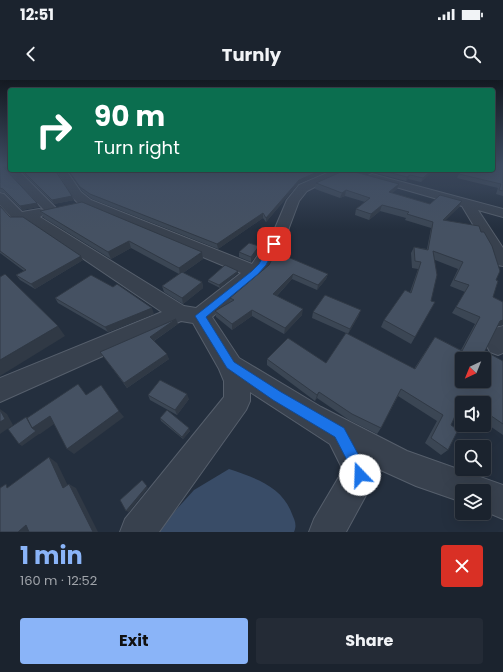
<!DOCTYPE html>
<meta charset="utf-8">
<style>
body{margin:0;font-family:Poppins,sans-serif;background:#242b36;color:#f1f3f6;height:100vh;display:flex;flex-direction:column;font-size:15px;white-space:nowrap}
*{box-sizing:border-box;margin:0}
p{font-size:13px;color:#a0a4aa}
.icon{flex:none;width:22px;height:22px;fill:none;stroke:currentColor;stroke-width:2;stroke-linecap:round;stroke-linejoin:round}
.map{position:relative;height:452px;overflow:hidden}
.drawer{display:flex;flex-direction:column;background:#1b232e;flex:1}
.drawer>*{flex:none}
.top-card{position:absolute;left:8px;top:8px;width:487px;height:84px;border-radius:4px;box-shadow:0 4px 16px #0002,0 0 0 1px #39404a;background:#0b6e4f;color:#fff;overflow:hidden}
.needle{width:26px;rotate:223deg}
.tools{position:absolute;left:455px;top:272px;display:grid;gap:8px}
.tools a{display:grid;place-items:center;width:36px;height:36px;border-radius:4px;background:#1b232e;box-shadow:0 4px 16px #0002,0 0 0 1px #39404a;font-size:20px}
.pin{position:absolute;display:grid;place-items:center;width:34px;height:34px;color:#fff;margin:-17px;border-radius:8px;box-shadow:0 2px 6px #0006}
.me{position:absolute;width:44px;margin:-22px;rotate:339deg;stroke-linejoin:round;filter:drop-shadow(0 0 3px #0008)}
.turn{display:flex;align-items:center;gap:14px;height:84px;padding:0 20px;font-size:18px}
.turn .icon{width:52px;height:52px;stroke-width:2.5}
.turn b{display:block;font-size:28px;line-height:34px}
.round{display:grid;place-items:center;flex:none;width:42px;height:42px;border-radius:4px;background:#242b36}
.head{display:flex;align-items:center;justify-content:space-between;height:68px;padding:0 20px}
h1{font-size:24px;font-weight:700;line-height:30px;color:#8ab4f8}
.action{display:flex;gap:8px;margin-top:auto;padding:8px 20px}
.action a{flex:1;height:46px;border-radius:4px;background:#8ab4f8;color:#111;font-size:16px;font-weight:700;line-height:46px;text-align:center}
.action a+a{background:#242b36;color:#f1f3f6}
.status{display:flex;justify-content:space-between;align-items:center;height:28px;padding:0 20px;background:#1b232e;direction:ltr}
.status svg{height:11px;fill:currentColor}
header{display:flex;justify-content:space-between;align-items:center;height:52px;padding:0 20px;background:#1b232e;font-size:18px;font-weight:700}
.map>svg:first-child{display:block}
.water{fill:#394c67}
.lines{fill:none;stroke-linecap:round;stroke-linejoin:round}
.minor-casing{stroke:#565f6c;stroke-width:2}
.minor{fill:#38414e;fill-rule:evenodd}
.wall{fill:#3b4654}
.shaded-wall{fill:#303945}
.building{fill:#455162;stroke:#303945;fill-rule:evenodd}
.route{fill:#1a73e8;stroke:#114b97}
</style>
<div class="status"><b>12:51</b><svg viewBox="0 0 49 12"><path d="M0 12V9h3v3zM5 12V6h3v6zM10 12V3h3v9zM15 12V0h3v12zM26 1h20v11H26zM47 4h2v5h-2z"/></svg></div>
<header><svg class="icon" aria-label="back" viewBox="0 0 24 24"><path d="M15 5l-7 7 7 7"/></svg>Turnly<svg class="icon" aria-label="search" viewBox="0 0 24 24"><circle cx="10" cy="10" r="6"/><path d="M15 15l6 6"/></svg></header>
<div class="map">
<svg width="503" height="452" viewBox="0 0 503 452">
<rect width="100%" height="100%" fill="#242f3e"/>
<path class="water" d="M229 389C255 398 282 406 292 434 295 441 297 445 294 452H156L194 410Z"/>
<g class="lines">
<g class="minor-casing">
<g id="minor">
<path d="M10 87V90H18L58 130 56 133 51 134 44 131 46 133 40 137 184 226 196 228 241 193 81 126 73 118 56 90H66L81 112 91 120 252 184 273 153 287 120 299 105 334 90H348L307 111 299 121 287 153 268 189 212 237 239 278 321 327 407 371 503 405V439L484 431V411H462V422L416 406 374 387 376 395 371 406 346 452H309L314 439 343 390 330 364 250 312V321L246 330 159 452H120L125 439 224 317V301L219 289 193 243 181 241 0 322V298L162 232 26 140H14L0 125V113L4 114 22 132 39 129 44 130 8 92 7 90Z"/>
<path d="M372 94 503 129V137L478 130 503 168V186L497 185 495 181 462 126 368 99 366 97Z"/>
<path d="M503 246V273L498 275 490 272 487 266 495 248Z"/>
</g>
</g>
<use href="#minor" class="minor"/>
</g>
<g class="wall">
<path d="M0 85H10L6 90 37 123 39 127 22 130 5 113 0 112Z"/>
<path d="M503 85V116L496 114 498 108 457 98 459 94Z"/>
<path d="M20 90H55L74 120 54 124Z"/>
<path d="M67 90H330L298 104 266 142 263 138 218 169 92 119 82 111Z"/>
<path d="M365 90H433V91L421 102 408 99 406 101Z"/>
<path d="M316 103 399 104 397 109 392 113 430 124 459 127 445 140 496 200 493 217 503 222V245L497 246 485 271 503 281V355L484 342V323H462V327L460 325 451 345 448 370 441 375 425 363 437 341 398 316 381 348 377 354 349 340 317 318 315 321 267 285V279L326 283 346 253 312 238 313 232 359 235 348 254 414 289 435 257 461 270 475 244 452 233 465 212 450 206 458 189 435 180 415 257 411 264 381 247 384 240 410 212 418 189 412 188 411 173 414 167 427 169 431 148 405 140 406 138 380 131 369 140 355 135 356 129 365 122 345 116 340 118 315 109Z"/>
<path d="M0 126 10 137 83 180 35 209 20 200 16 195 24 191 0 173Z"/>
<path d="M40 131 202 172 203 179 183 193 202 202 203 208 183 224 164 212 162 206 179 194 131 168 111 179 44 138Z"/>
<path d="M259 166V171L251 182 239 177V172Z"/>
<path d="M269 185 328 194 326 199 317 210 292 199 277 216 302 235 284 254 252 236 232 250 216 237 215 231 230 222V218Z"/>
<path d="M238 191V193L220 208 208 202V200Z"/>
<path d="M55 218 154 234 108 252 58 223Z"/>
<path d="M178 244 154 261 169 279 127 308 104 277 100 272Z"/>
<path d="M148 315 189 319 177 335 150 320Z"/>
<path d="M160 338 190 351 183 359 161 341Z"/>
</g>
<g class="shaded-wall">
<path d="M4 85 10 86 6 90 7 93 3 86Z"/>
<path d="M322 90H330L298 104 266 142V138L299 100Z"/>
<path d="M432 90H433V91L421 102 423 98Z"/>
<path d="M410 95 408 99 406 101 407 97Z"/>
<path d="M399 104 397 109 387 117 389 112Z"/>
<path d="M346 110 345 116 340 118 342 113Z"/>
<path d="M72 116 74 120 54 124 52 120Z"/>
<path d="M462 121 459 127 440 146 443 140Z"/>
<path d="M37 123 39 127 22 130 20 126Z"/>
<path d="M382 125 380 131 369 140 371 134Z"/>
<path d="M263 133V138L218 169 217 164Z"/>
<path d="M129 161 131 168 111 179 108 172Z"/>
<path d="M259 166V171L251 182V177Z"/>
<path d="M202 172 203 179 180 195 179 188Z"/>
<path d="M81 176 83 180 35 209 31 204Z"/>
<path d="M238 191V193L220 208 219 205Z"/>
<path d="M293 194 292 199 273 220V214Z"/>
<path d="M328 194 326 199 317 210 318 205Z"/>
<path d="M202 202 203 208 183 224 182 218Z"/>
<path d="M152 228 154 234 108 252 105 247Z"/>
<path d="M303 229 302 235 284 254 285 248Z"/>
<path d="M252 230V236L232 250V244Z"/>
<path d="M361 230 359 235 348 254 350 249Z"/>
<path d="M176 239 178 244 152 262 150 257Z"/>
<path d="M503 240V245L494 247 500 241Z"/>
<path d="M58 246 65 256 0 296V280Z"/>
<path d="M167 274 169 279 127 308 124 303Z"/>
<path d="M319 312 317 318 315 321 317 315Z"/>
<path d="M187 314 189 319 177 335 175 330Z"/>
<path d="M0 329 7 334 13 345 0 354Z"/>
<path d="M119 331 124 337 74 374 67 369Z"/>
<path d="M50 336 57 342 40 354H39L22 366 19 364 32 348 26 337 29 339Z"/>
<path d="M189 348 190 351 183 359 182 357Z"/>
<path d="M49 377 57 383 71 412 63 408Z"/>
<path d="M142 400 148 408 129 432 126 431Z"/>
<path d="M69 404 76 408 98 452H93Z"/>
<path d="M26 445 31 452H18Z"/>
</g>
<g class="building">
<path d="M0 85H4L3 86 5 89 37 123 20 126 3 109 0 108Z"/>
<path d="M493 85H503V111L499 110 501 104 459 94 462 90H493Z"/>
<path d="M22 90H55L72 116 52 120Z"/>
<path d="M68 90H322L299 100 266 138 263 133 217 164 90 114 80 107Z"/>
<path d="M345 90H348L399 104 389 112 430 124 440 115 462 121 443 140 479 146 481 152H484L492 166 500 191 496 200 498 201 493 217 503 222V240L500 241 485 271 503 281V344L484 331V323H471L463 318 451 345 458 350 448 370 431 358 443 335 401 309 381 348 352 334 319 312 317 315 267 279 288 258 326 283 346 253 415 289 435 257 462 271 480 237 456 227 469 205 454 200 463 182 433 171 437 195 431 221 435 222 415 257 384 240 405 210 411 213 421 182 415 181 414 167 428 170 433 142 407 134 409 132 382 125 371 134 356 129 370 118 346 110 342 113 316 103ZM462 279H484V301H462Z"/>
<path d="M380 90H432L423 98 410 95 407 97Z"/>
<path d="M82 122 202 172 179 188 129 161 108 172 40 131Z"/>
<path d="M0 126 10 137H23L81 176 31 204 16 195 26 190 0 171Z"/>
<path d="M249 163 259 166 251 177 239 172Z"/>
<path d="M276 172 328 194 318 205 293 194 273 214 303 229 285 248 252 230 232 244 215 231 234 220 230 218 269 185Z"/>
<path d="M225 185 238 191 219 205 208 200Z"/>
<path d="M182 192 202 202 182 218 162 206Z"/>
<path d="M5 194 58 246 0 280V197Z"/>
<path d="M91 195 113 207 117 204 152 228 105 247 55 218Z"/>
<path d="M325 215 361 230 350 249 313 232Z"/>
<path d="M176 239 150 257 167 274 124 303 100 272Z"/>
<path d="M160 300 187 314 175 330 148 315Z"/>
<path d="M78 304 86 315 101 305 119 331 67 369 50 336 32 348 27 338Z"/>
<path d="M0 330 5 339 0 342Z"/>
<path d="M167 330 189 348 182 357 160 338Z"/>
<path d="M26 337 32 348 36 351 19 364 8 349Z"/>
<path d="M49 377 63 408 69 404 93 452H29L26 445 18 452H0V408L6 404 7 408Z"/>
<path d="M142 400 147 406 126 431 120 420Z"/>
</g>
<linearGradient id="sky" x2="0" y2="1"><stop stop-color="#141a22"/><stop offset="0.57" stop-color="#3f4d63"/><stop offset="1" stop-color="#3f4d63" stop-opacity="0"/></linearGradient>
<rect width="503" height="149" fill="url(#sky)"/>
<path class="route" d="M271 162 277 164 266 185 258 194 206 237 234 282 281 312 344 348 365 387 367 395 365 400 360 403 355 400 351 388 335 357 273 320 227 288 195 236 252 191 259 184Z"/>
</svg>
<div class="tools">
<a><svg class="needle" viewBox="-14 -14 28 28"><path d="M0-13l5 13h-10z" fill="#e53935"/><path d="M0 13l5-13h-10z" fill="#a0a4aa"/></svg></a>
<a><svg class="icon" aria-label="sound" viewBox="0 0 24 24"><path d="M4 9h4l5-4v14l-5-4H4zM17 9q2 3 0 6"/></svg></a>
<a><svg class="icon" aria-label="search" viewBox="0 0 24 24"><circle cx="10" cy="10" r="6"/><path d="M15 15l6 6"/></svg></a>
<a><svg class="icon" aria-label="layers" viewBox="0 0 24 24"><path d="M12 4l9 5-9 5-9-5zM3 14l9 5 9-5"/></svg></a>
</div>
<div class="pin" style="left:274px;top:164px;background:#d93025"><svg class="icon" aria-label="arrive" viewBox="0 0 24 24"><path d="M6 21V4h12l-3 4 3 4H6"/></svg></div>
<svg class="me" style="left:360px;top:395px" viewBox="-20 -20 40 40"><circle r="19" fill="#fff"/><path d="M0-13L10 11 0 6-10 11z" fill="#1a73e8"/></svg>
<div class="top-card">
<div class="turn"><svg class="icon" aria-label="right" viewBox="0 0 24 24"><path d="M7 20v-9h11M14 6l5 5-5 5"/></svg><div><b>90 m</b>Turn right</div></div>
</div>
</div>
<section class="drawer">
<div class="head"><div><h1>1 min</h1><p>160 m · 12:52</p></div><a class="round" style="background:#d93025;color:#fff"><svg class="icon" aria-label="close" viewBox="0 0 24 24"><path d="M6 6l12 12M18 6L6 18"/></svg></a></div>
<div class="action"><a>Exit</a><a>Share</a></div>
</section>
